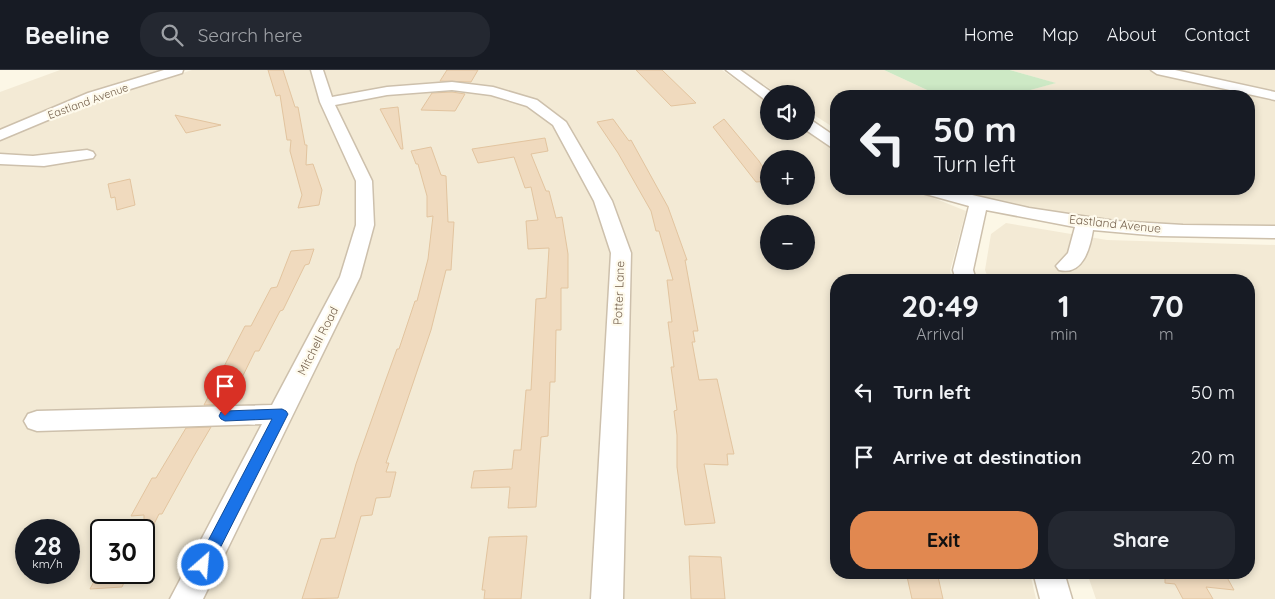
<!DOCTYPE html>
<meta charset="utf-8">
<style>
body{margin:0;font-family:Quicksand,sans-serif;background:#242831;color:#f1f3f6;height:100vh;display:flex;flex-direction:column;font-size:19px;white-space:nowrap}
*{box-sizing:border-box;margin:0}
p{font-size:16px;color:#9ea1a6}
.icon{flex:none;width:28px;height:28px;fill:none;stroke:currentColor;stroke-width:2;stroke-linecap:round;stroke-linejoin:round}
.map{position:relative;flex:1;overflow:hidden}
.panel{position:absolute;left:830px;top:204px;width:425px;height:305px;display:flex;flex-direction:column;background:#171b24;border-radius:20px;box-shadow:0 2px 8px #0003}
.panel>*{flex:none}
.banner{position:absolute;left:830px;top:20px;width:425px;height:105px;border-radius:20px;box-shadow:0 2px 8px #0003;background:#171b24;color:#f1f3f6;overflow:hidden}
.fabs{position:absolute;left:760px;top:15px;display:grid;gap:10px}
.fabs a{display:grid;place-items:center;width:55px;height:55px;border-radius:50%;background:#171b24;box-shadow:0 2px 8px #0003;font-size:25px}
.speed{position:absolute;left:15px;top:449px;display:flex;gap:10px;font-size:25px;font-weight:700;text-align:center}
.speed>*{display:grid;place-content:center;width:65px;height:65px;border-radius:50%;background:#171b24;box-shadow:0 2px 8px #0003;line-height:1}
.speed small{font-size:12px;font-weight:400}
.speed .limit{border:2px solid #111;border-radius:8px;background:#fff;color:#111}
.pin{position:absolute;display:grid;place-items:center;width:42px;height:42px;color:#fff;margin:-51px -21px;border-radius:50% 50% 50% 0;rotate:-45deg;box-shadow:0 0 5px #0007}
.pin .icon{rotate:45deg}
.me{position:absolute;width:55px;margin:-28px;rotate:27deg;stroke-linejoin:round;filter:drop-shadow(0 0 4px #0008)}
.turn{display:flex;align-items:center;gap:18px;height:105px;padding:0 20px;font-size:22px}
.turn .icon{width:65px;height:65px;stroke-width:2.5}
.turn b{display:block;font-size:35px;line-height:42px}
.eta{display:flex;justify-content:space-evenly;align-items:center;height:85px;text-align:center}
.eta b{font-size:30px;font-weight:700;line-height:35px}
.action{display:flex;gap:10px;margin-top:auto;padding:10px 20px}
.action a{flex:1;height:58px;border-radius:20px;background:#e18850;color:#111;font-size:20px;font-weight:700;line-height:58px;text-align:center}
.action a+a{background:#242831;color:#f1f3f6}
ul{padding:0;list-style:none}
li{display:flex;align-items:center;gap:15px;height:65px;padding:0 20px}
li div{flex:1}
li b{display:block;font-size:19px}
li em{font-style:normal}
header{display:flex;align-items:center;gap:30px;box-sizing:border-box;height:70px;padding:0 25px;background:#171b24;border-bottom:1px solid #363941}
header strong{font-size:24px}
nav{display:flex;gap:28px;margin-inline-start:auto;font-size:18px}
.search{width:350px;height:45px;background:#242831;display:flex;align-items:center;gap:12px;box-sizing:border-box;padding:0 18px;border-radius:20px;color:#9ea1a6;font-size:19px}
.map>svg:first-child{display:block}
.residential{fill:#f3ead5;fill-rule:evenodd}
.green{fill:#cde9c5}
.building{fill:#f0dabe;stroke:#e2c49f}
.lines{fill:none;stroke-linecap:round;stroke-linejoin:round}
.minor-casing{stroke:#cdc0ac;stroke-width:3}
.minor{fill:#fff;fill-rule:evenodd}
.route{fill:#1a73e8;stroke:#114b97}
.labels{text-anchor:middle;stroke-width:4.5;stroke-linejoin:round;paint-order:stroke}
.far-street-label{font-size:11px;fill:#74604c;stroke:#fefaec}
.street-label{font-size:12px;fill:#74604c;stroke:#fefaec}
</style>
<header>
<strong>Beeline</strong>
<div class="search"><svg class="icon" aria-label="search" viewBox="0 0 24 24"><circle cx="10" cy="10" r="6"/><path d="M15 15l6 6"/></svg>Search here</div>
<nav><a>Home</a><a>Map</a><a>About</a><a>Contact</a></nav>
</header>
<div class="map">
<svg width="1275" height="529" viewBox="0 0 1275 529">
<rect width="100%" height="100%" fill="#fcf7e6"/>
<g class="residential">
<path d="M60 0H162L43 43 0 62V22Z"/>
<path d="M192 0H722L769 34V61H806L836 82V119H911L966 141 950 201 953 210H836V502L1030 503 1036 529H0V69L87 34ZM769 89H806V126H769ZM769 154H806V191H769ZM26 460H69V502H26ZM101 460H144V502H101Z"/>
<path d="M740 0H884L940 26H836V59L806 40V24H779Z"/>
<path d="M1010 0H1275V159H1193L1089 151 984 129 948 119H1249V26H1009L1055 13Z"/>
<path d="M1006 153 1107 170 1275 175V529H1096L1087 503 1249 502V210H989L985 200 991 164Z"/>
</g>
<path class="green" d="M884 0H1010L1056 13 1009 26H940Z"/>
<g class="building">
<path d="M268 0H283L295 37H298L305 75H307L306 95 313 94 322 120 319 135 298 138 302 125 290 81 291 70H287L280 25 276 26Z"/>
<path d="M447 0H478L471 12 440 11Z"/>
<path d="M636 0H662L696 33 671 36Z"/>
<path d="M452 22 465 24 455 41 421 40 432 23Z"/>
<path d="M398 37 403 79H401L380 39Z"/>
<path d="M175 45 221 55 186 63Z"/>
<path d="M613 49 629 71 631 70 668 137 687 190H685L698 261H693L695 272H692L699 310 717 309 734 384H727L728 395 704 394 715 453 685 455 677 397V365L674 341 677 340 671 297H674L668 252H672L667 210H673L659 161H656L651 141 618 83 597 52Z"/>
<path d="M724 49 759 91 769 107V111L756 112 713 57Z"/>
<path d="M545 68 548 81 531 84 546 121H549L556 148 562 147 568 184V218H561V260H556L555 312H550L548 366 541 367 536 437 508 438 510 417 471 418 474 401 512 399 514 380H521L526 320H531L536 229 546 228 549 178 528 179 526 151 538 150 531 117 525 118 514 87 478 93 472 79Z"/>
<path d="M431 77 441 105 446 106 448 152H454L451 200H446L431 260 386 393H389L386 402H396L390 427 376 428 372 445 361 446 338 528 302 529 321 469 335 468 356 394 385 312 397 279H399L415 231H417L428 189 433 146 427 147V126L418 94H416L411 81Z"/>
<path d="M130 109 135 135 117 140 115 127 111 128 108 114Z"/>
<path d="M314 179 309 194 305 195 283 240 280 241 259 281H255L233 326H230L225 334 204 335 245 256H251L271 218 277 217 291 181Z"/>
<path d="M211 357 194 386 162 444H159L144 474V445L131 446 152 408H156L186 358Z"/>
<path d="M527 466 521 529H484L485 520H482L489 467Z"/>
<path d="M689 486 721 487 725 529H691Z"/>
<path d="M99 502H129L122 517 90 519Z"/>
<path d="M906 502H937L943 529H912Z"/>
<path d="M1165 502H1224L1234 520 1206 517 1213 529H1183L1175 514 1165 513Z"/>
</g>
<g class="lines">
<g class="minor-casing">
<g id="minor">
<path d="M164 0H183L182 3 98 29 0 70V60L88 23Z"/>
<path d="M311 0H323L332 27 387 17 452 12 493 17 537 30 566 52 612 131 631 183 623 529H591L611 183 594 131 553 55 527 36 491 25 452 20 387 25 335 35 372 111 374 155 360 207 203 529H170L262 354 37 361 28 358 24 351 28 344 37 341 272 335 340 207 356 155V111L320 32Z"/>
<path d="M726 0H740L774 24H769V30L764 29Z"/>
<path d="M1151 0H1175L1275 22V30L1157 4Z"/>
<path d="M806 49 811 50 836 67V79L831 77 806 60Z"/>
<path d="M87 80 93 82 95 85 93 88 44 96 0 94V84L33 86Z"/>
<path d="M920 119H946L1029 138 1115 151 1183 155 1275 156V168L1160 166 1093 160C1090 178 1083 206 1059 200L1056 196 1068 183 1075 157 986 140 973 200 976 210H956L953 200 969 136 922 123Z"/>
<path d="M1033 502H1064L1072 529H1040Z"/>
</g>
</g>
<use href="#minor" class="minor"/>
</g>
<path class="route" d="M282 339 286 341 288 344 209 500 203 502 198 500 195 495 198 490 272 349 225 351 221 349 219 346 221 342 225 341Z"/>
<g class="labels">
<g class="far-street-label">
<text transform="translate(88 31) rotate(-20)" y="4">Eastland Avenue</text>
</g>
<g class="street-label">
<text transform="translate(1115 154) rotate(6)" y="4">Eastland Avenue</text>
<text transform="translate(619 223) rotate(-88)" y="4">Potter Lane</text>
<text transform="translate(318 271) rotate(-63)" y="4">Mitchell Road</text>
</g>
</g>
</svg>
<div class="fabs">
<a><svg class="icon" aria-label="sound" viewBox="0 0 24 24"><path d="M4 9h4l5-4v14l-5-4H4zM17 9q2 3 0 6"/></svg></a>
<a>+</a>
<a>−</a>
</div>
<div class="speed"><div>28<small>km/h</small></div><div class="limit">30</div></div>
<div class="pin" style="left:225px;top:346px;background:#d93025"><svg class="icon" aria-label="arrive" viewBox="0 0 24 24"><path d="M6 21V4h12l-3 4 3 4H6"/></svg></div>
<svg class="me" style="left:203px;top:495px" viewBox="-20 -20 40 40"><circle r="17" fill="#1a73e8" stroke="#fff" stroke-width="3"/><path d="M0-11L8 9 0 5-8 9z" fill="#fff"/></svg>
<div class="banner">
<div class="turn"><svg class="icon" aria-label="left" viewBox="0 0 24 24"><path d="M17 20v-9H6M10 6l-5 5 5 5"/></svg><div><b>50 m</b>Turn left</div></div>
</div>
<section class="panel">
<div class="eta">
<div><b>20:49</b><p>Arrival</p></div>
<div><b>1</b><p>min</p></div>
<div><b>70</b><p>m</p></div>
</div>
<ul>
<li><svg class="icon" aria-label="left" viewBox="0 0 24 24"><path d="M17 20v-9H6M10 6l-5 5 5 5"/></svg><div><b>Turn left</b></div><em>50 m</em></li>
<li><svg class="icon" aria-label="arrive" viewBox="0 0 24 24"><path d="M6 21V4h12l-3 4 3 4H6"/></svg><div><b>Arrive at destination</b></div><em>20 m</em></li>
</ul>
<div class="action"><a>Exit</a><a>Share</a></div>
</section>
</div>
